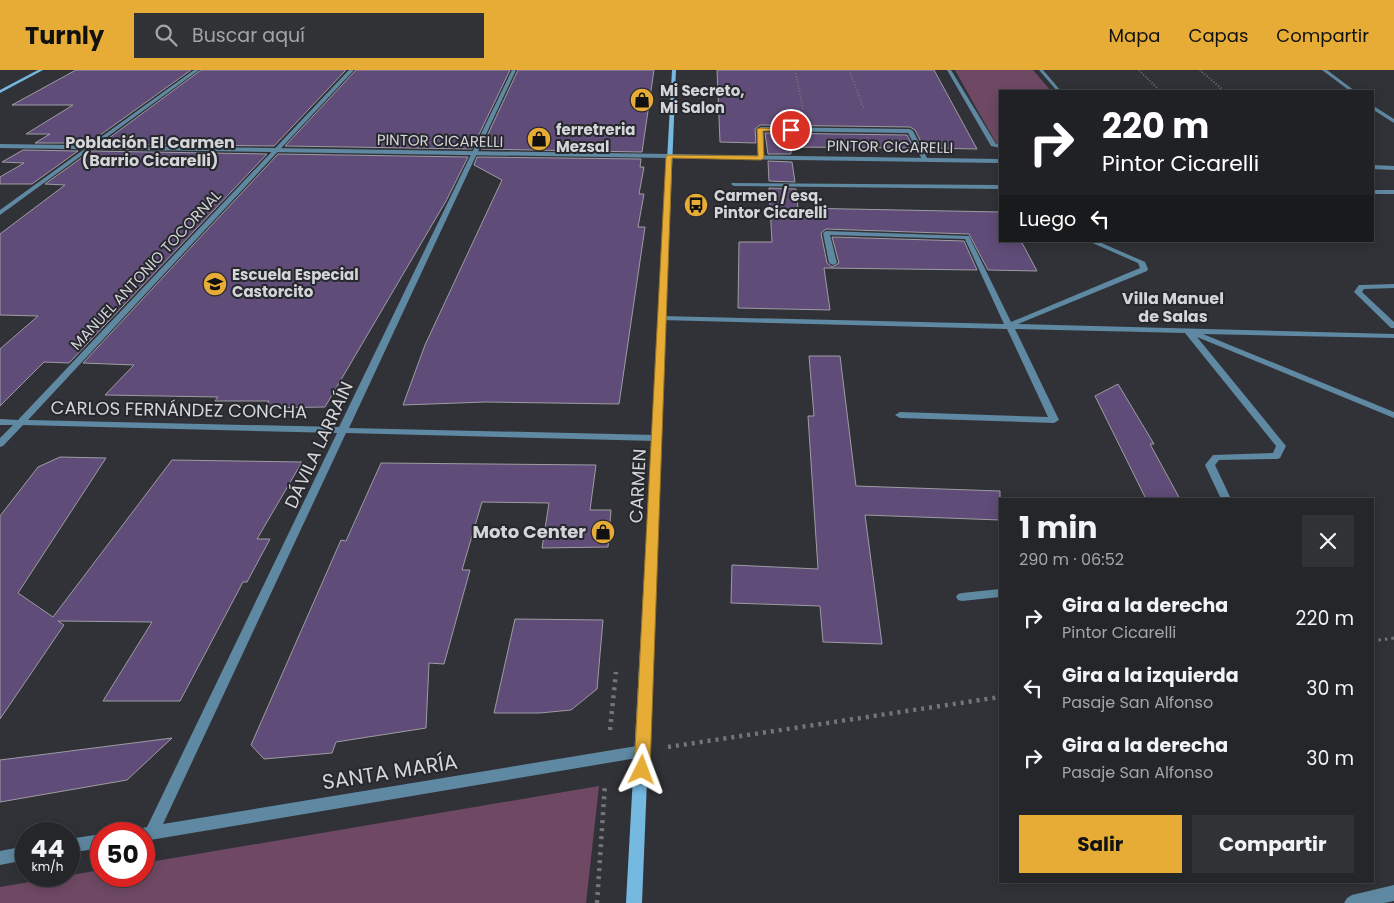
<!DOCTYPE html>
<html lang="es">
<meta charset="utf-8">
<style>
body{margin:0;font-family:Poppins,sans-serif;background:#313235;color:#f1f3f6;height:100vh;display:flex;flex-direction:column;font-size:19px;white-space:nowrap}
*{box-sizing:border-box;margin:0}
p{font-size:16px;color:#a3a5a8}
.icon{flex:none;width:28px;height:28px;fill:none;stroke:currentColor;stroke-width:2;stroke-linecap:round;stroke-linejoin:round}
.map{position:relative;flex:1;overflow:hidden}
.sheet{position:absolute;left:999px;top:428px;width:375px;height:385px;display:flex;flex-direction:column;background:#252629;border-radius:0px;box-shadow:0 2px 12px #0003,0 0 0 1px #424346}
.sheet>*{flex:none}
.banner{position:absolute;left:999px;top:20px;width:375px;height:152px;border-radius:0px;box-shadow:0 2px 12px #0003,0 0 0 1px #424346;background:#202124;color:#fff;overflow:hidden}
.speed{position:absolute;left:15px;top:752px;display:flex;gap:10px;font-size:25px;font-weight:700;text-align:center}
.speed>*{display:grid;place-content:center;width:65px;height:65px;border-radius:50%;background:#252629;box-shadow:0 2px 12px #0003,0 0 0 1px #424346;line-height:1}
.speed small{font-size:12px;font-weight:400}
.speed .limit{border:8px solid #d22;background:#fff;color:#111}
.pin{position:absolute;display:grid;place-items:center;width:42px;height:42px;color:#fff;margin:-21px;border:2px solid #fff;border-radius:50%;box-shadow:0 1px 5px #0007}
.me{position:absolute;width:55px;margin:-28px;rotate:3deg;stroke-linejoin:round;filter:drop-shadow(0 0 4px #0008)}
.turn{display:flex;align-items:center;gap:18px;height:105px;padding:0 20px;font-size:22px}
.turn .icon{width:65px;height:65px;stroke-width:2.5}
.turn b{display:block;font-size:35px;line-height:42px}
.then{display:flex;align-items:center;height:48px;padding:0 20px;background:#0003;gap:10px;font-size:19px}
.round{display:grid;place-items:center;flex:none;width:52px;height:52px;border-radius:0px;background:#313235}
.overview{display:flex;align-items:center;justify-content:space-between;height:85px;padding:0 20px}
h1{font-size:30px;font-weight:700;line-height:38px}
.button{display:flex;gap:10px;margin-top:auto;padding:10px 20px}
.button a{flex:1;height:58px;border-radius:0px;background:#e6ac36;color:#111;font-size:20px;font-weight:700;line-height:58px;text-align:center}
.button a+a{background:#313235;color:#f1f3f6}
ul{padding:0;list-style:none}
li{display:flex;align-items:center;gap:15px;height:70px;padding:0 20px}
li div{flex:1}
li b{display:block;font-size:19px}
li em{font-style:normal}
header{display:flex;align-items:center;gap:30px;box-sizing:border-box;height:70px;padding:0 25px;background:#e6ac36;color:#111}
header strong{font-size:24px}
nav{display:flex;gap:28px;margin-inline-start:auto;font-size:18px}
.search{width:350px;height:45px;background:#313235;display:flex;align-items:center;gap:12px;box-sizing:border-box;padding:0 18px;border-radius:0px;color:#a3a5a8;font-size:19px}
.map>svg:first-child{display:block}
.green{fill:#6f4964}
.building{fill:#5f4c78;stroke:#9e9ca2}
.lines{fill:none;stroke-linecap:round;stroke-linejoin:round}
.path-far2{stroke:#74757a;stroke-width:2;stroke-dasharray:1 2;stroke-linecap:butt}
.path-far1{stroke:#74757a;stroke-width:3;stroke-dasharray:2.5 4;stroke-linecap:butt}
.path{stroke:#74757a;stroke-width:4.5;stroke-dasharray:3 5;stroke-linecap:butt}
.service{fill:#5f89a2;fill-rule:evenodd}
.minor{fill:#5f89a2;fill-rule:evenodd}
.tertiary{fill:#5f89a2;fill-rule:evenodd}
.secondary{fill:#75b9e1;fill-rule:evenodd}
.route{fill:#e6ac36;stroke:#967023}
.labels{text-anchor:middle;stroke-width:4;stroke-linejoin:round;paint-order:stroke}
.far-poi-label{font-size:15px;font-weight:bold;fill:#d4d5d9;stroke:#27282d;text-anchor:start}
.far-street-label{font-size:15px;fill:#d4d5d9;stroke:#27282d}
.far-neighbourhood-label{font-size:16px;font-weight:bold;fill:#d4d5d9;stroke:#27282d}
.street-label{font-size:18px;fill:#d4d5d9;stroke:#27282d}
.poi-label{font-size:18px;font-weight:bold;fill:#d4d5d9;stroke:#27282d;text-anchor:end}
.near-street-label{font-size:21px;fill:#d4d5d9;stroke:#27282d}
</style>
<header>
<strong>Turnly</strong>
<div class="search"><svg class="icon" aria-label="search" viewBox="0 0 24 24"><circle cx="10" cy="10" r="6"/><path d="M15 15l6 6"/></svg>Buscar aquí</div>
<nav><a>Mapa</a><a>Capas</a><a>Compartir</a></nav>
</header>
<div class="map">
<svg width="1394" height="833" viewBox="0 0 1394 833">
<rect width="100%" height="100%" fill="#313237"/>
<g class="green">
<path d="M955 0H1033L1051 21H1000V80Z"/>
<path d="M599 716 586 833H0V817L101 800V806H144V793Z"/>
</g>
<g class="building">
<path d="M76 0H191L89 73H35L50 64H26L73 35H12Z"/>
<path d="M201 0H346L274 76 101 74Z"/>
<path d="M356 0H510L472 79 285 76Z"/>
<path d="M518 0H654L642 82 481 79Z"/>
<path d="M717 0H934L977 79 924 78 915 60 910 57 760 55 755 59 756 73 720 72Z"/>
<path d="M765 63 907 65 914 78 791 77V84H768Z"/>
<path d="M23 80 78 81 32 114H0V107L24 93 2 92Z"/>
<path d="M91 81 267 84 69 293 44 292 0 336V279L38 246 0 245V164L65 115 45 114Z"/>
<path d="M278 84 468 87 446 131 325 337 264 338 269 331H215L218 327 105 325 134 295 83 293Z"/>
<path d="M477 87 641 89 640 97H644L639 124H644L638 157H645L619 334 485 332 403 335 425 275 502 110 474 95Z"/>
<path d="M768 91 792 92 795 112 769 111Z"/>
<path d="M769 118 796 119 798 138 1000 142V171H1021L1037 201 988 200 969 164 826 159 821 163 827 193 832 197 839 193 832 167 964 171 977 200 824 198 830 240 738 238 739 172H772Z"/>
<path d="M809 286H840L856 416 1000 421V450L865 445 882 574 823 572 820 536 731 533 732 495 818 499 808 346H814Z"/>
<path d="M1118 314 1154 374H1150L1180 429H1146L1095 326Z"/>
<path d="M60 387 106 388 18 523 53 547 172 390 302 392 257 469H270L247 512H243L180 631H103L152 552 58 551 64 555 0 649V446L38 397Z"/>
<path d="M381 393 596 395 590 440H611L608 477 542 478 549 433 482 432 462 500H470L444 594 429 593 426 658 336 672 332 683 264 689 251 675 341 470 346 471Z"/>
<path d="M515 549 603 550 597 619 571 640 540 643H494Z"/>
<path d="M172 668 127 710 0 732V690Z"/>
</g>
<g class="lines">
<g class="path-far2">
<path d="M795 0 803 39"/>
<path d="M849 0 864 39"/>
<path d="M1139 0 1160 21"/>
<path d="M1200 0 1224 21"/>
</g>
<path class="path-far1" d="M1372 571 1394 568"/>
<g class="path">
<path d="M610 660 616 602"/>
<path d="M668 677 1000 627"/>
<path d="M597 833 605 714"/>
</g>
<g class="service">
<path d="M732 113 1000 115V119L734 116 731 114Z"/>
<rect x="1372" y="120" width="22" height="4"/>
<path d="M826 161 969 166 1011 252 1140 198 1138 193 1088 171H1097L1145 192 1148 199 1147 201 1018 254 1394 264V268L1203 264 1394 342V348L1197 267 1286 376 1280 388 1277 389 1219 390 1215 395 1231 429H1221L1205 395 1213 385 1273 383 1276 376 1185 263 1015 259 1059 350 1054 353 900 348 895 345 900 342 1048 347 1007 259 661 250 657 248 661 246 1004 254 965 169 830 165 837 193 833 195 829 193 823 163Z"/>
<path d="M1394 214V218L1364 219 1362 222 1394 252V258H1391L1354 222 1359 215H1362Z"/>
<path d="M1000 519V527L962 531 958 530 956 527 958 524 962 523Z"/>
</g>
<g class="minor">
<path d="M194 0H199L0 145V140Z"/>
<path d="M349 0H354L28 350 339 357 512 0H516L349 358 657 365 662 368 657 371 346 363 163 754 643 675 648 677 650 681 648 685 643 687 144 771V764H137L139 759 147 757 337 363 23 355 3 376 0 377V368L13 355H0V349L18 350Z"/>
<path d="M947 0H951L996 74H1000V78L991 76Z"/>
<path d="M1039 0H1043L1061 21H1057Z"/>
<path d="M760 57 910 59 913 61 928 90 923 91 908 63 763 61 764 88 761 90 758 88 757 59Z"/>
<path d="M101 764V778L69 783V769Z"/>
<path d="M26 776V790L0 795V781Z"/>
</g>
<g class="tertiary">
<path d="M1322 0H1327L1355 21H1350Z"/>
<path d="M1372 35 1394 49V53L1372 39Z"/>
<path d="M0 74 1000 89V93L0 78Z"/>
<path d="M1372 95 1394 96V100L1372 99Z"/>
<path d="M1394 815V831L1384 833H1344L1347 828 1352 825Z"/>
</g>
<g class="secondary">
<path d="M38 0H43L0 23V20Z"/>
<path d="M672 0H676L642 833H626Z"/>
</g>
</g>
<path class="route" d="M760 58 794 60 763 61 764 88 761 90 672 88 650 700 647 705 642 707 636 705 634 700 666 86 669 85 758 86 757 59Z"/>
<defs>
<g id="shop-disc" transform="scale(1.25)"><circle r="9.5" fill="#e6ac36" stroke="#27282d"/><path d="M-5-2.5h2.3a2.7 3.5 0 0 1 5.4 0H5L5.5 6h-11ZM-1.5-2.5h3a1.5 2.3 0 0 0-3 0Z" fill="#111"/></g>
<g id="bus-disc" transform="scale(1.25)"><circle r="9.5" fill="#e6ac36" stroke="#27282d"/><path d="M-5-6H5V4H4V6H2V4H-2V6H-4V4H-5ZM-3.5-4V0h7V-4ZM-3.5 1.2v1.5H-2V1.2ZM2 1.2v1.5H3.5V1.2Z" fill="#111"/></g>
<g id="school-disc" transform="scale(1.25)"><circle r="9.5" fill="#e6ac36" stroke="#27282d"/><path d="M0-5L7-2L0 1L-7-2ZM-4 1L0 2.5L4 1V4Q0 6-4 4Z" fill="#111"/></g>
</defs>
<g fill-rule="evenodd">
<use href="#shop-disc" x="642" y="30"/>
<use href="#shop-disc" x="539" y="69"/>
<use href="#bus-disc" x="696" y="135"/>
<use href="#school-disc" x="215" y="214"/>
<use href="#shop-disc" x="603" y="462"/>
</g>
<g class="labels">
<g class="far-poi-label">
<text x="660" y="26">Mi Secreto,<tspan x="660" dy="17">Mi Salon</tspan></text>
<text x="556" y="65">ferretreria<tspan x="556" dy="17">Mezsal</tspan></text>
<text x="714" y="131">Carmen / esq.<tspan x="714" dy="17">Pintor Cicarelli</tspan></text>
<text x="232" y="210">Escuela Especial<tspan x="232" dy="17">Castorcito</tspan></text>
</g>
<g class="far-street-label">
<text transform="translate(440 71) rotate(1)" y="5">PINTOR CICARELLI</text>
<text transform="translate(890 77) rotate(1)" y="5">PINTOR CICARELLI</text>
<text transform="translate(146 200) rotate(-47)" y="5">MANUEL ANTONIO TOCORNAL</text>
</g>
<g class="far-neighbourhood-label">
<text x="150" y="78">Población El Carmen<tspan x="150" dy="18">(Barrio Cicarelli)</tspan></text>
<text x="1173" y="234">Villa Manuel<tspan x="1173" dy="18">de Salas</tspan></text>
</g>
<g class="street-label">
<text transform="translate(179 340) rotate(1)" y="6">CARLOS FERNÁNDEZ CONCHA</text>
<text transform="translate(319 375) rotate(-65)" y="6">DÁVILA LARRAÍN</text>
<text transform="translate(638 416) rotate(-87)" y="6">CARMEN</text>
</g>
<g class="poi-label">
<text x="586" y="468">Moto Center</text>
</g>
<g class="near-street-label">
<text transform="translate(390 702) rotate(-9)" y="7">SANTA MARÍA</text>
</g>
</g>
</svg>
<div class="speed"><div>44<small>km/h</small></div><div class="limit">50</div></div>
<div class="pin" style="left:791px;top:60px;background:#d93025"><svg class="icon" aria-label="arrive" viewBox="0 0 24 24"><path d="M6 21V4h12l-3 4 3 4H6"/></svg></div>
<svg class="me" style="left:642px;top:700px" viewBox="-20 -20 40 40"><path d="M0-17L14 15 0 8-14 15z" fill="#e6ac36" stroke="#fff" stroke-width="4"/></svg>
<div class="banner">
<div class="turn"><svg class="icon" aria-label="right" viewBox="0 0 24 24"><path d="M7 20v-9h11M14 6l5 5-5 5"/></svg><div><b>220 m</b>Pintor Cicarelli</div></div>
<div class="then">Luego<svg class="icon" aria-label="left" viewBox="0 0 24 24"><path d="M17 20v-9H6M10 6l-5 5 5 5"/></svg></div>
</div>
<section class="sheet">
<div class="overview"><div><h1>1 min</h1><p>290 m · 06:52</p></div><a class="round"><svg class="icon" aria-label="close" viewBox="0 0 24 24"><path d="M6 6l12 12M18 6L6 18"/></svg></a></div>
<ul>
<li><svg class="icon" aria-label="right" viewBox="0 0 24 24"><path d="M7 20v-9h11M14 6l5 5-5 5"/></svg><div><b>Gira a la derecha</b><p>Pintor Cicarelli</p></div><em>220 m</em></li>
<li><svg class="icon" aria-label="left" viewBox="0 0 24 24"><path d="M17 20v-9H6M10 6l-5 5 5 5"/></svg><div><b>Gira a la izquierda</b><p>Pasaje San Alfonso</p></div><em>30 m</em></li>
<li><svg class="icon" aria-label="right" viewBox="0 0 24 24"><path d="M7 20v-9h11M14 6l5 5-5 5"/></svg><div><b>Gira a la derecha</b><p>Pasaje San Alfonso</p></div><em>30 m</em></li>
</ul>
<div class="button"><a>Salir</a><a>Compartir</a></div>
</section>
</div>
